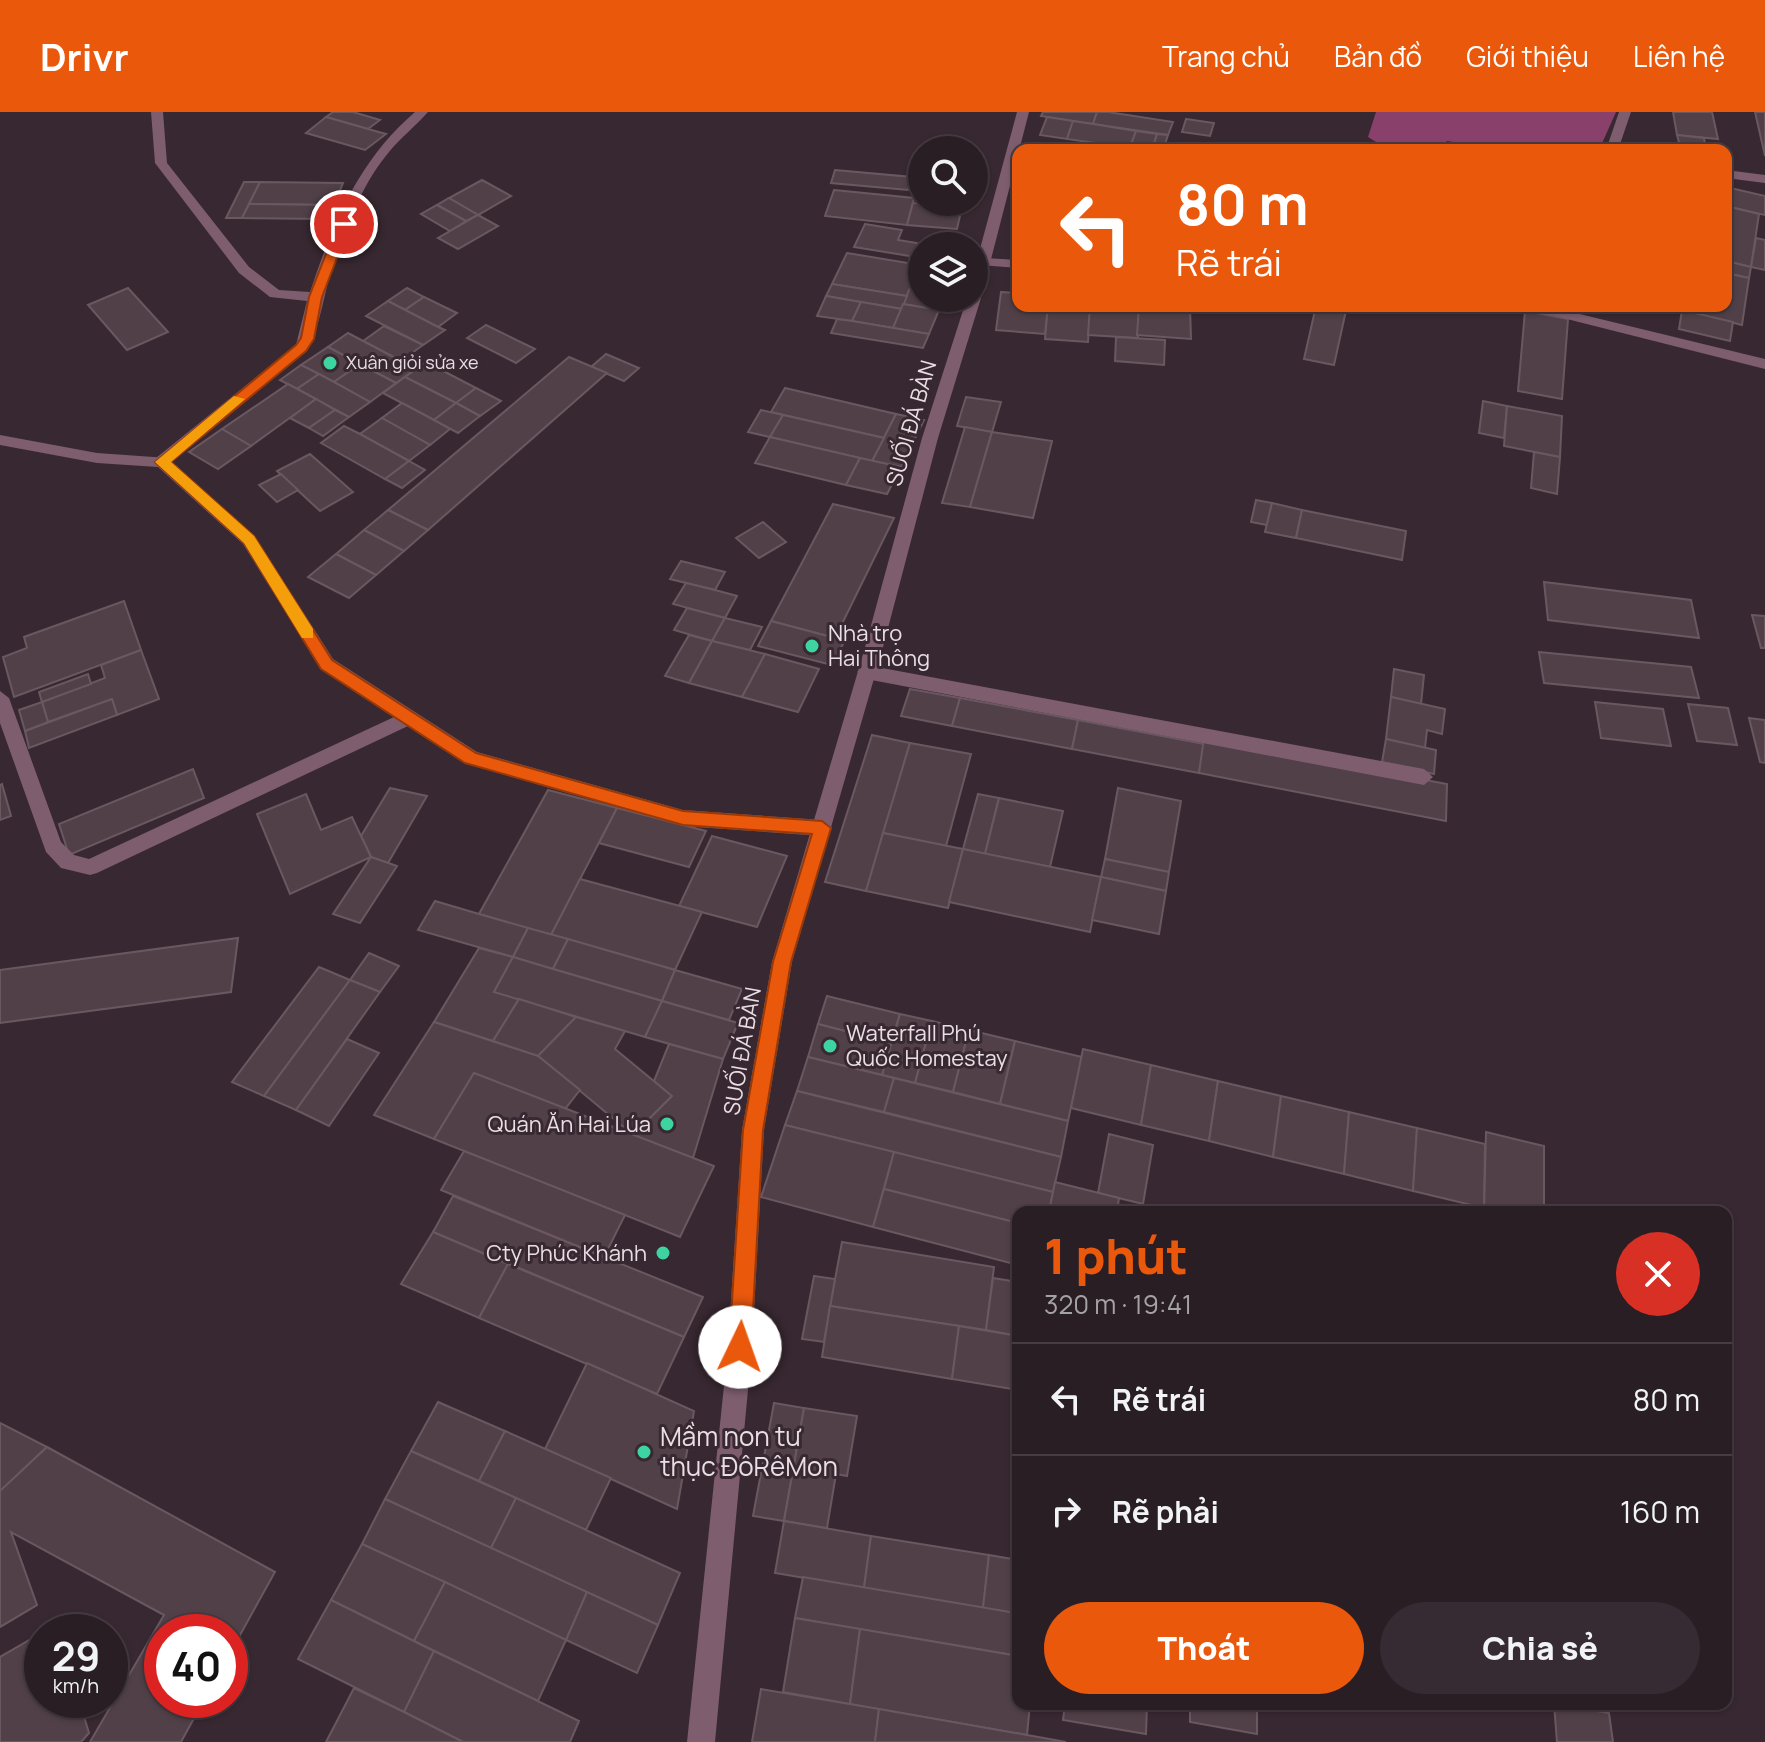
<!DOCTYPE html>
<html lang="vi">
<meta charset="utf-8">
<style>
body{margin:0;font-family:Manrope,sans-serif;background:#362b32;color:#f1f3f6;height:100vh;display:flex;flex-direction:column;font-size:30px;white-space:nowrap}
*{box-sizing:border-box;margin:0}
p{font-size:26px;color:#a5a2a7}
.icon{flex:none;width:44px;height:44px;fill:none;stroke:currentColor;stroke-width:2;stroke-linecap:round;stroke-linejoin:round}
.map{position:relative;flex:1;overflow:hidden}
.panel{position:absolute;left:1012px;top:1094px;width:720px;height:504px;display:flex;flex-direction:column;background:#2a1e25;border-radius:16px;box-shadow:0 2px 6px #0004,0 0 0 2px #463c42}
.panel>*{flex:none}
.top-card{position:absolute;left:1012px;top:32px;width:720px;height:168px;border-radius:16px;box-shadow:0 2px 6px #0004,0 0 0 2px #463c42;background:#ea580c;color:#fff;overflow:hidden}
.tools{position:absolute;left:908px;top:24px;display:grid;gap:16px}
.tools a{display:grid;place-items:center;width:80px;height:80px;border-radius:50%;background:#2a1e25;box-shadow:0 2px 6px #0004,0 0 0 2px #463c42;font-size:40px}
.speed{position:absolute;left:24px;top:1502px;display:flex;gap:16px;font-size:40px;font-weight:700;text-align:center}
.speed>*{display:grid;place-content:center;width:104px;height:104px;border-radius:50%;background:#2a1e25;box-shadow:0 2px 6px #0004,0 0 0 2px #463c42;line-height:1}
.speed small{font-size:20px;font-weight:400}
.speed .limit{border:12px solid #d22;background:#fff;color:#111}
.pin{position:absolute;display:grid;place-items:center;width:68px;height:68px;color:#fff;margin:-34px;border:4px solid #fff;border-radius:50%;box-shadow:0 2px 8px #0007}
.me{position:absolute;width:88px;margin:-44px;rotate:3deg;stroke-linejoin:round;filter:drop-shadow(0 0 6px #0008)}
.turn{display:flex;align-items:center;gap:28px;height:168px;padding:0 32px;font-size:36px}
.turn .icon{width:104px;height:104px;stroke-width:2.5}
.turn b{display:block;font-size:56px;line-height:68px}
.round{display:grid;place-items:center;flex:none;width:84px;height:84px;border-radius:42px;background:#362b32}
.headline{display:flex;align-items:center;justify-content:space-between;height:136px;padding:0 32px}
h1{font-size:48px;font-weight:800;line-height:60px;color:#ea580c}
.action{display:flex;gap:16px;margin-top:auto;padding:16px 32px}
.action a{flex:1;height:92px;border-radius:48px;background:#ea580c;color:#fff;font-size:32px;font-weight:800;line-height:92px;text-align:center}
.action a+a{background:#362b32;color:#f1f3f6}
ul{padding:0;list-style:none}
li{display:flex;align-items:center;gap:24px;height:112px;padding:0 32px;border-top:2px solid #463c42}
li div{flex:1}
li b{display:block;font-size:30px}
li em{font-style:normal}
header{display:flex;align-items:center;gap:48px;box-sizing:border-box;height:112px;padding:0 40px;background:#ea580c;color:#fff}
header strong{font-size:38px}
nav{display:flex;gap:44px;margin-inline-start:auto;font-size:28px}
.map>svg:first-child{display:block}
.forest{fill:#89416b}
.building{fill:#514048;stroke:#6a5861;stroke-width:2}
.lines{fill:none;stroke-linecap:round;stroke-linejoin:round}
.service{fill:#7e5d6f;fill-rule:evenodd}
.minor{fill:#7e5d6f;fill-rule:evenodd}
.tertiary{fill:#7e5d6f;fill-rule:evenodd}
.route{fill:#ea580c;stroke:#983908;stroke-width:2}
.slow{fill:#f59e0b}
.poi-dot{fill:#3ed4a2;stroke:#382831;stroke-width:3}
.labels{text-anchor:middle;stroke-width:6;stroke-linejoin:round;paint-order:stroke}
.far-poi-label{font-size:18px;fill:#e9dee3;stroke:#382831;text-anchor:start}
.street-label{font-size:22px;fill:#e9dee3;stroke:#382831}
.poi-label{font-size:22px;fill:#e9dee3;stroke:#382831;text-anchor:start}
.near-poi-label{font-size:26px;fill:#e9dee3;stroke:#382831;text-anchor:start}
</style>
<header>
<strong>Drivr</strong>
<nav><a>Trang chủ</a><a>Bản đồ</a><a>Giới thiệu</a><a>Liên hệ</a></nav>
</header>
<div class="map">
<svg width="1765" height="1630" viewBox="0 0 1765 1630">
<rect width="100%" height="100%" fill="#382831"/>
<path class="forest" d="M1376 0H1616L1599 38H1504L1447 29 1440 38C1413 38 1391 41 1368 25Z"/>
<g class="building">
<path d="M333 0H353L380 8 368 17 326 5Z"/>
<path d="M1043 0H1097L1093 12 1041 4Z"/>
<path d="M1097 0H1108L1173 10 1168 23 1093 12Z"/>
<path d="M1673 0H1712L1718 27 1677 23Z"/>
<path d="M1755 0H1765V44Z"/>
<path d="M326 5 368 17 386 22 365 38 306 21Z"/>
<path d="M1047 5 1073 9 1067 27 1040 23Z"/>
<path d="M1186 7 1214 11 1210 24 1182 20Z"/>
<path d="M1073 9 1093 12 1136 19 1130 36 1067 27Z"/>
<path d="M1136 19 1157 22 1152 38H1129Z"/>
<path d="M1157 22 1168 23 1163 38H1152Z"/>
<path d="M1677 23 1704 26 1706 38H1681Z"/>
<path d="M835 58 912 65 908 78 831 71Z"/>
<path d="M482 68 511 84 478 103 449 86Z"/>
<path d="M244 70H260L242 106H226Z"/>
<path d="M260 70 343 71 334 93 249 92Z"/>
<path d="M1726 75 1765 84V103L1726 94Z"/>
<path d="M834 78 914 86 907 113 825 104Z"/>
<path d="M449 86 478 103 466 109 437 93Z"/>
<path d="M913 91 962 95 957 117 907 113Z"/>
<path d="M249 92 334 93 328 107 242 106Z"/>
<path d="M437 93 466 109 450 119 421 102Z"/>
<path d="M1726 94 1759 102 1751 155 1726 149Z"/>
<path d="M478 103 498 114 458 137 438 126Z"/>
<path d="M865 112 902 118 898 128 929 133 922 134V146L854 135Z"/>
<path d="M1756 126 1765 128V158L1751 155Z"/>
<path d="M847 141 920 153 907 184 832 172Z"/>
<path d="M1726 149 1751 155 1749 166 1726 161Z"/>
<path d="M920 153 922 186H943L939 198 903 192Z"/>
<path d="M1726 161 1749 166 1742 213 1682 198 1683 194H1726Z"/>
<path d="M832 172 907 184 902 197 826 184Z"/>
<path d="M128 176 168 220 127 238 88 193Z"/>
<path d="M407 176 424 185 405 198 388 189Z"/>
<path d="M1001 180 1018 181V194H1048L1045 222 996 218Z"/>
<path d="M826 184 861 190 852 209 817 204Z"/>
<path d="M424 185 457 201 438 215 405 198Z"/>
<path d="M388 189 438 215 445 218 423 233 366 204Z"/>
<path d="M861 190 902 197 893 216 852 209Z"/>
<path d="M903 192 939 198 929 222 893 216Z"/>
<path d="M1048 194 1090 197 1088 230 1045 227Z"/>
<path d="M1090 194 1139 196 1138 226 1088 223Z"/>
<path d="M1139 194 1190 195 1191 227 1137 223Z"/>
<path d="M1316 194H1347L1334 253 1304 247Z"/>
<path d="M1682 198 1733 210 1730 229 1679 217Z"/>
<path d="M1525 199 1568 207 1562 287 1518 279Z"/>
<path d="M837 207 852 209 929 222 923 236 831 221Z"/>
<path d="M486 213 535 237 516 251 467 226Z"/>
<path d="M384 214 423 233 401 249 363 229Z"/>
<path d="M348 221 401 249 417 256 396 271 328 235Z"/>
<path d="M1116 225 1165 228 1164 253 1115 249Z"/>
<path d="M328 235 360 252 334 270 301 253Z"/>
<path d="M606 242 639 256 624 269 591 255Z"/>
<path d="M569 245 607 261 428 418 388 398Z"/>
<path d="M426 250 476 276 456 291 405 265Z"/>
<path d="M360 252 396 271 370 290 334 270Z"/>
<path d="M301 253 319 262 297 277 280 268Z"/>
<path d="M319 262 334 270 370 290 349 305 297 277Z"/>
<path d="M405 265 456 291 434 308 383 281Z"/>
<path d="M288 272 316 287 251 334 222 317Z"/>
<path d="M476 276 501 289 480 304 456 291Z"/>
<path d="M785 276 896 302 884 326 771 300Z"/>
<path d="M966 285 1001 290 992 320 957 314Z"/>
<path d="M316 287 335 298 309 316 290 306Z"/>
<path d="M1483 289 1507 294 1504 326 1479 321Z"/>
<path d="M402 291 434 308 450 317 430 333 382 306Z"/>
<path d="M456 291 480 304 458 321 434 308Z"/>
<path d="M1507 294 1562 304 1560 345 1504 334Z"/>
<path d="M335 298 349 305 323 324 309 316Z"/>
<path d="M761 298 783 303 770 325 748 320Z"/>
<path d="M896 302 924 308 901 355 872 349Z"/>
<path d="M783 303 884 326 872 349 770 325Z"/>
<path d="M382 306 430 333 409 349 360 322Z"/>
<path d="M344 314 360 322 409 349 385 367 321 331Z"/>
<path d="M965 315 992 320 970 395 942 391Z"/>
<path d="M222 317 251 334 218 357 189 340Z"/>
<path d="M992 320 1052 329 1033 406 970 395Z"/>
<path d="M770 325 860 346 846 373 755 351Z"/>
<path d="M1534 340 1560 345 1557 382 1531 376Z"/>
<path d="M310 342 353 380 320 399 277 359Z"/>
<path d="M860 346 901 355 887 382 846 373Z"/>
<path d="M409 349 425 358 402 376 385 367Z"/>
<path d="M281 362 298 378 277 390 259 373Z"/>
<path d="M1256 388 1272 391 1267 413 1251 410Z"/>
<path d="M1272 391 1302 398 1296 426 1265 420Z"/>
<path d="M833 392 894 406 835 526 771 509Z"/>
<path d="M388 398 428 418 404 439 364 418Z"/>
<path d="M1302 398 1406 419 1402 448 1296 426Z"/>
<path d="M763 410 786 430 759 446 736 426Z"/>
<path d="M364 418 404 439 376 463 336 442Z"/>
<path d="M336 442 376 463 349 486 308 465Z"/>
<path d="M681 449 725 460 715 478 670 467Z"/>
<path d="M1544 470 1691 488 1699 526 1548 508Z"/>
<path d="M686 471 715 478 737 484 725 506 673 492Z"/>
<path d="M124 489 141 538 14 585 3 545 27 536 24 525Z"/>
<path d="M687 496 725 506 712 529 674 518Z"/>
<path d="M1752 503 1765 504V536H1761Z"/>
<path d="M725 506 762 515 750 538 712 529Z"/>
<path d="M771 509 835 526 845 528 832 553 758 534Z"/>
<path d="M689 523 712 529 689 571 665 564Z"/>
<path d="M712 529 765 542 742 585 689 571Z"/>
<path d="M141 538 159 587 117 603 112 587 48 610 42 590 105 566 101 553Z"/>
<path d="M1539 540 1691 555 1699 586 1544 571Z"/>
<path d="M765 542 819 557 798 600 742 585Z"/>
<path d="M1394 557 1424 563 1421 592 1391 585Z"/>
<path d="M88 562 91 572 42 590 39 580Z"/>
<path d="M910 577 960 586 952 614 901 604Z"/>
<path d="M1391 585 1445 597 1442 622 1427 618 1425 636 1386 627Z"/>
<path d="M960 586 1078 608 1072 637 952 614Z"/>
<path d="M112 587 117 603 29 636 25 619Z"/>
<path d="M42 590 48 610 25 619 19 598Z"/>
<path d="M1595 590 1663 597 1671 634 1601 626Z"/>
<path d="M1688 592 1728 596 1737 633 1697 629Z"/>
<path d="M1749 606 1765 608V651L1760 650Z"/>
<path d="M1078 608 1204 632 1199 661 1072 637Z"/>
<path d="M872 623 910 631 866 779 825 770Z"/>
<path d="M1204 626 1447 672 1446 709 1199 661Z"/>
<path d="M1386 627 1436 638 1434 662 1382 650Z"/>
<path d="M910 631 971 642 946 734 883 721Z"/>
<path d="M193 657 204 686 69 743 59 712Z"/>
<path d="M2 672 11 704 0 708V673Z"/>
<path d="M390 676 427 684 388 751 371 745 361 724Z"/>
<path d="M1118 676 1181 689 1169 760 1105 747Z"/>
<path d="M548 678 617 696 551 823 479 802Z"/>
<path d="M306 682 321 718 352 705 371 745 290 782 257 702Z"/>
<path d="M978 682 999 686 985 742 963 737Z"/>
<path d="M999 686 1063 699 1050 755 985 742Z"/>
<path d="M617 696 706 719 689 755 599 731Z"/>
<path d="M883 721 963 737 948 796 866 779Z"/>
<path d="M712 724 787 744 757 815 679 794Z"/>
<path d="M963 737 1101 765 1090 820 949 790Z"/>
<path d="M371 745 397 754 360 811 333 802Z"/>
<path d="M1105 747 1169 760 1166 779 1101 765Z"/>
<path d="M1101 765 1166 779 1159 822 1092 808Z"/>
<path d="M580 767 702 800 675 858 551 823Z"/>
<path d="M435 789 479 802 528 816 513 845 418 818Z"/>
<path d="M528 816 568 827 553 857 513 845Z"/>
<path d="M238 826 231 880 0 911V858Z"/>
<path d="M568 827 675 858 662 889 553 857Z"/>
<path d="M479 836 513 845 494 880 519 887 493 929 434 910Z"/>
<path d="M369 841 399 854 380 880 350 868Z"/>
<path d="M513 845 553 857 662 889 645 925 494 880Z"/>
<path d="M319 855 350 868 264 984 232 970Z"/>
<path d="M675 858 742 877 729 908 662 889Z"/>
<path d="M350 868 380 880 296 998 264 984Z"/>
<path d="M827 884 900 902 891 931 818 912Z"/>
<path d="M519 887 576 905 538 944 493 929Z"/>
<path d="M662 889 738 911 723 947 645 925Z"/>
<path d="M900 902 932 909 915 971 882 963Z"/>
<path d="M576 905 625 919 615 937 672 984 633 1023 538 944Z"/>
<path d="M932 909 969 918 953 980 915 971Z"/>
<path d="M434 910 538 944 580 978 565 997 474 961 434 1027 374 1003Z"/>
<path d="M818 912 891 931 882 963 808 945Z"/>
<path d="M969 918 1015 929 1000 992 953 980Z"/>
<path d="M347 927 379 941 329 1014 296 998Z"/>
<path d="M1015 929 1082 945 1068 1009 1000 992Z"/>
<path d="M669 932 723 947 693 1046 633 1023 672 984 654 969Z"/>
<path d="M1083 937 1151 953 1141 1013 1071 996Z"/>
<path d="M808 945 894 966 884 1000 797 979Z"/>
<path d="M1151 953 1218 969 1209 1029 1141 1013Z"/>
<path d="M474 961 714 1054 680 1125 434 1027Z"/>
<path d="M894 966 1068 1009 1061 1045 884 1000Z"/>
<path d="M1218 969 1281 984 1273 1045 1209 1029Z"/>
<path d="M797 979 1061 1045 1053 1080 785 1013Z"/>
<path d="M1281 984 1349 1000 1344 1062 1273 1045Z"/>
<path d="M1349 1000 1417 1016 1413 1079 1344 1062Z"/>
<path d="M785 1013 894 1040 873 1115 761 1085Z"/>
<path d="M1417 1016 1485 1032 1484 1096 1413 1079Z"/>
<path d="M1486 1020 1544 1034V1100H1484Z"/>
<path d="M1109 1022 1153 1033 1143 1092 1098 1081Z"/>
<path d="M464 1039 625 1103 604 1145 441 1078Z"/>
<path d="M894 1040 1053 1080 1049 1100H1018V1111L884 1077Z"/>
<path d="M1055 1070 1119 1086 1117 1100H1049Z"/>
<path d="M884 1077 1018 1111V1153L873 1115Z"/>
<path d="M453 1084 703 1185 684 1225 433 1120Z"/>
<path d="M433 1120 508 1152 479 1206 401 1172Z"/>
<path d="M842 1130 994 1155 986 1218 830 1194Z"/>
<path d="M508 1152 684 1225 657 1282 479 1206Z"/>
<path d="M814 1164 835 1167 824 1230 802 1227Z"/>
<path d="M993 1166 1018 1170V1224L986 1218Z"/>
<path d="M830 1194 959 1214 952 1267 822 1245Z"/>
<path d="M959 1214 1018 1224V1278L952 1267Z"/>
<path d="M587 1251 694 1299 677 1397 545 1337Z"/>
<path d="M438 1290 505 1319 479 1369 411 1339Z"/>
<path d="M774 1291 804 1296 784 1409 753 1404Z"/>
<path d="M804 1296 857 1304 847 1364 836 1362 827 1416 784 1409Z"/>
<path d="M0 1311 47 1335 0 1379Z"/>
<path d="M505 1319 611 1366 586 1418 479 1369Z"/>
<path d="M47 1335 275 1460 230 1541V1520H162V1588H204L181 1630H90L164 1503 11 1420 37 1493 0 1515V1379Z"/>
<path d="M411 1339 516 1386 491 1436 385 1387Z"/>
<path d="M516 1386 680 1461 658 1513 491 1436Z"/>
<path d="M385 1387 587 1480 566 1528 362 1432Z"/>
<path d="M784 1409 871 1424 864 1476 775 1461Z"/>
<path d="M871 1424 989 1443 983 1496 864 1476Z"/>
<path d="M362 1432 445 1470 414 1529 331 1488Z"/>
<path d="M989 1443 1018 1448V1502L983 1496Z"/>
<path d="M803 1465 1016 1501 1013 1543 795 1506Z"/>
<path d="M445 1470 566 1528 538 1589 414 1529Z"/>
<path d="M587 1480 658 1513 637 1561 566 1528Z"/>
<path d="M331 1488 434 1539 404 1600 298 1547Z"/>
<path d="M795 1506 860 1517 850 1592 783 1580Z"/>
<path d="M860 1517 1018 1544V1592H1030L1027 1623 850 1592Z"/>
<path d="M38 1523 42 1539V1588L56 1591 79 1588 89 1621 81 1630H0V1545Z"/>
<path d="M434 1539 579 1609 570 1630H463L404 1600Z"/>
<path d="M354 1576 404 1600 463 1630H326Z"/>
<path d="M761 1577 879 1597 875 1630H752Z"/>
<path d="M1065 1592H1147L1146 1622 1063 1608Z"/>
<path d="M1190 1592H1257V1622L1190 1610Z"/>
<path d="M1554 1592 1609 1601 1613 1630H1557Z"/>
<path d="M879 1597 1027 1623 1066 1630H875Z"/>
</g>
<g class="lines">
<path class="service" d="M0 323 97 341 168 346 255 424 333 547 477 640 683 698 822 708 829 710 832 716 829 722 822 724 683 714 464 651 408 614 97 761 90 763 61 756 46 740 0 611V579L9 586 61 730 74 743 89 747 394 605 321 557 243 432 158 355 97 351 0 333Z"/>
<g class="minor">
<path d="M151 0H163L167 51 249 155 279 178 310 180C333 111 358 49 415 0H428C416 14 401 25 389 40 361 73 346 116 332 157 323 183 321 215 306 239L162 355 156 354V346L296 233 307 189 270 185 239 161 155 51Z"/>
<path d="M1619 0H1631L1618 38H1606Z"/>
<path d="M1726 58 1765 63V71L1726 66Z"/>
<path d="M985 146 1018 148V156L980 153V147Z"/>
<path d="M1506 194 1555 196 1765 247V257L1555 204 1513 198Z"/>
<path d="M866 553 1424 657 1433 665 1424 673 866 567 857 560Z"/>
</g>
<path class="tertiary" d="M1017 0H1029L981 186 938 326 882 539 792 850 764 1018 752 1235 715 1630H687L728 1235 742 1018 772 850 864 539 922 326 967 186H974V159Z"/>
</g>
<path class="route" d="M339 109 350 112 322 185 314 227 306 239 171 350 254 424 332 548 476 641 683 699 822 709 831 716 791 850 763 1018 751 1235 748 1243 740 1246 732 1243 729 1235 743 1018 773 850 812 722 683 713 465 651 321 557 244 431 155 350 296 233 301 226 309 185Z"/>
<path class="slow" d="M234 284 245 287 171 350 254 424 313 517V526H302L244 431 155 350Z"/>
<g class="poi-dot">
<circle cx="330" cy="251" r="8"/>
<circle cx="812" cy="534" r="8"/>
<circle cx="830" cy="934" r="8"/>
<circle cx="667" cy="1012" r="8"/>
<circle cx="663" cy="1141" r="8"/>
<circle cx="644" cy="1340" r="8"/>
</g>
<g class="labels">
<g class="far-poi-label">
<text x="346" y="257">Xuân giỏi sửa xe</text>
</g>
<g class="street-label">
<text transform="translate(911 311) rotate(-74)" y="8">SUỐI ĐÁ BÀN</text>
<text transform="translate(742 939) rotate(-80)" y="8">SUỐI ĐÁ BÀN</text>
</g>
<g class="poi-label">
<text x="828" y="529">Nhà trọ<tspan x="828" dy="25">Hai Thông</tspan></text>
<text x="846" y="929">Waterfall Phú<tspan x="846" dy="25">Quốc Homestay</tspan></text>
<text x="651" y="1020" text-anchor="end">Quán Ăn Hai Lúa</text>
<text x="647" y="1149" text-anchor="end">Cty Phúc Khánh</text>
</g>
<g class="near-poi-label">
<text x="660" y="1334">Mầm non tư<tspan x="660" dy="30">thục ĐôRêMon</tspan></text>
</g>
</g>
</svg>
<div class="tools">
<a><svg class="icon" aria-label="search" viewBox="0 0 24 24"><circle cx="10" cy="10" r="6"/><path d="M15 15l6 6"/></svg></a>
<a><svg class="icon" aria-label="layers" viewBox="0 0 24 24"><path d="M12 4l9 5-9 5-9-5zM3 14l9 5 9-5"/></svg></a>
</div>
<div class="speed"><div>29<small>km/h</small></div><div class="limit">40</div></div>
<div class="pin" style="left:344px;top:112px;background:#d93025"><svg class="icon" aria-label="arrive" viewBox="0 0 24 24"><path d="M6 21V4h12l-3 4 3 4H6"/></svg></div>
<svg class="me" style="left:740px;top:1235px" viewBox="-20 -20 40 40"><circle r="19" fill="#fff"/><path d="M0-13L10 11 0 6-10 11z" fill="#ea580c"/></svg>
<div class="top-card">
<div class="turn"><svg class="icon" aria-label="left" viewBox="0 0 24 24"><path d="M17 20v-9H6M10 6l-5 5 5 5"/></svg><div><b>80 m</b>Rẽ trái</div></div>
</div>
<section class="panel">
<div class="headline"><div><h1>1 phút</h1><p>320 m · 19:41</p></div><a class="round" style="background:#d93025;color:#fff"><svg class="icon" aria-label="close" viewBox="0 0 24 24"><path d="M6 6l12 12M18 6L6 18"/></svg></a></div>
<ul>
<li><svg class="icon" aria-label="left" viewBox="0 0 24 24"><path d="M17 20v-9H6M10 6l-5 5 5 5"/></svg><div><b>Rẽ trái</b></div><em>80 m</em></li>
<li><svg class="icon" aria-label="right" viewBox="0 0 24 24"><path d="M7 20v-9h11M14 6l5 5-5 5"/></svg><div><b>Rẽ phải</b></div><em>160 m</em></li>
</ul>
<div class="action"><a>Thoát</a><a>Chia sẻ</a></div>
</section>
</div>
